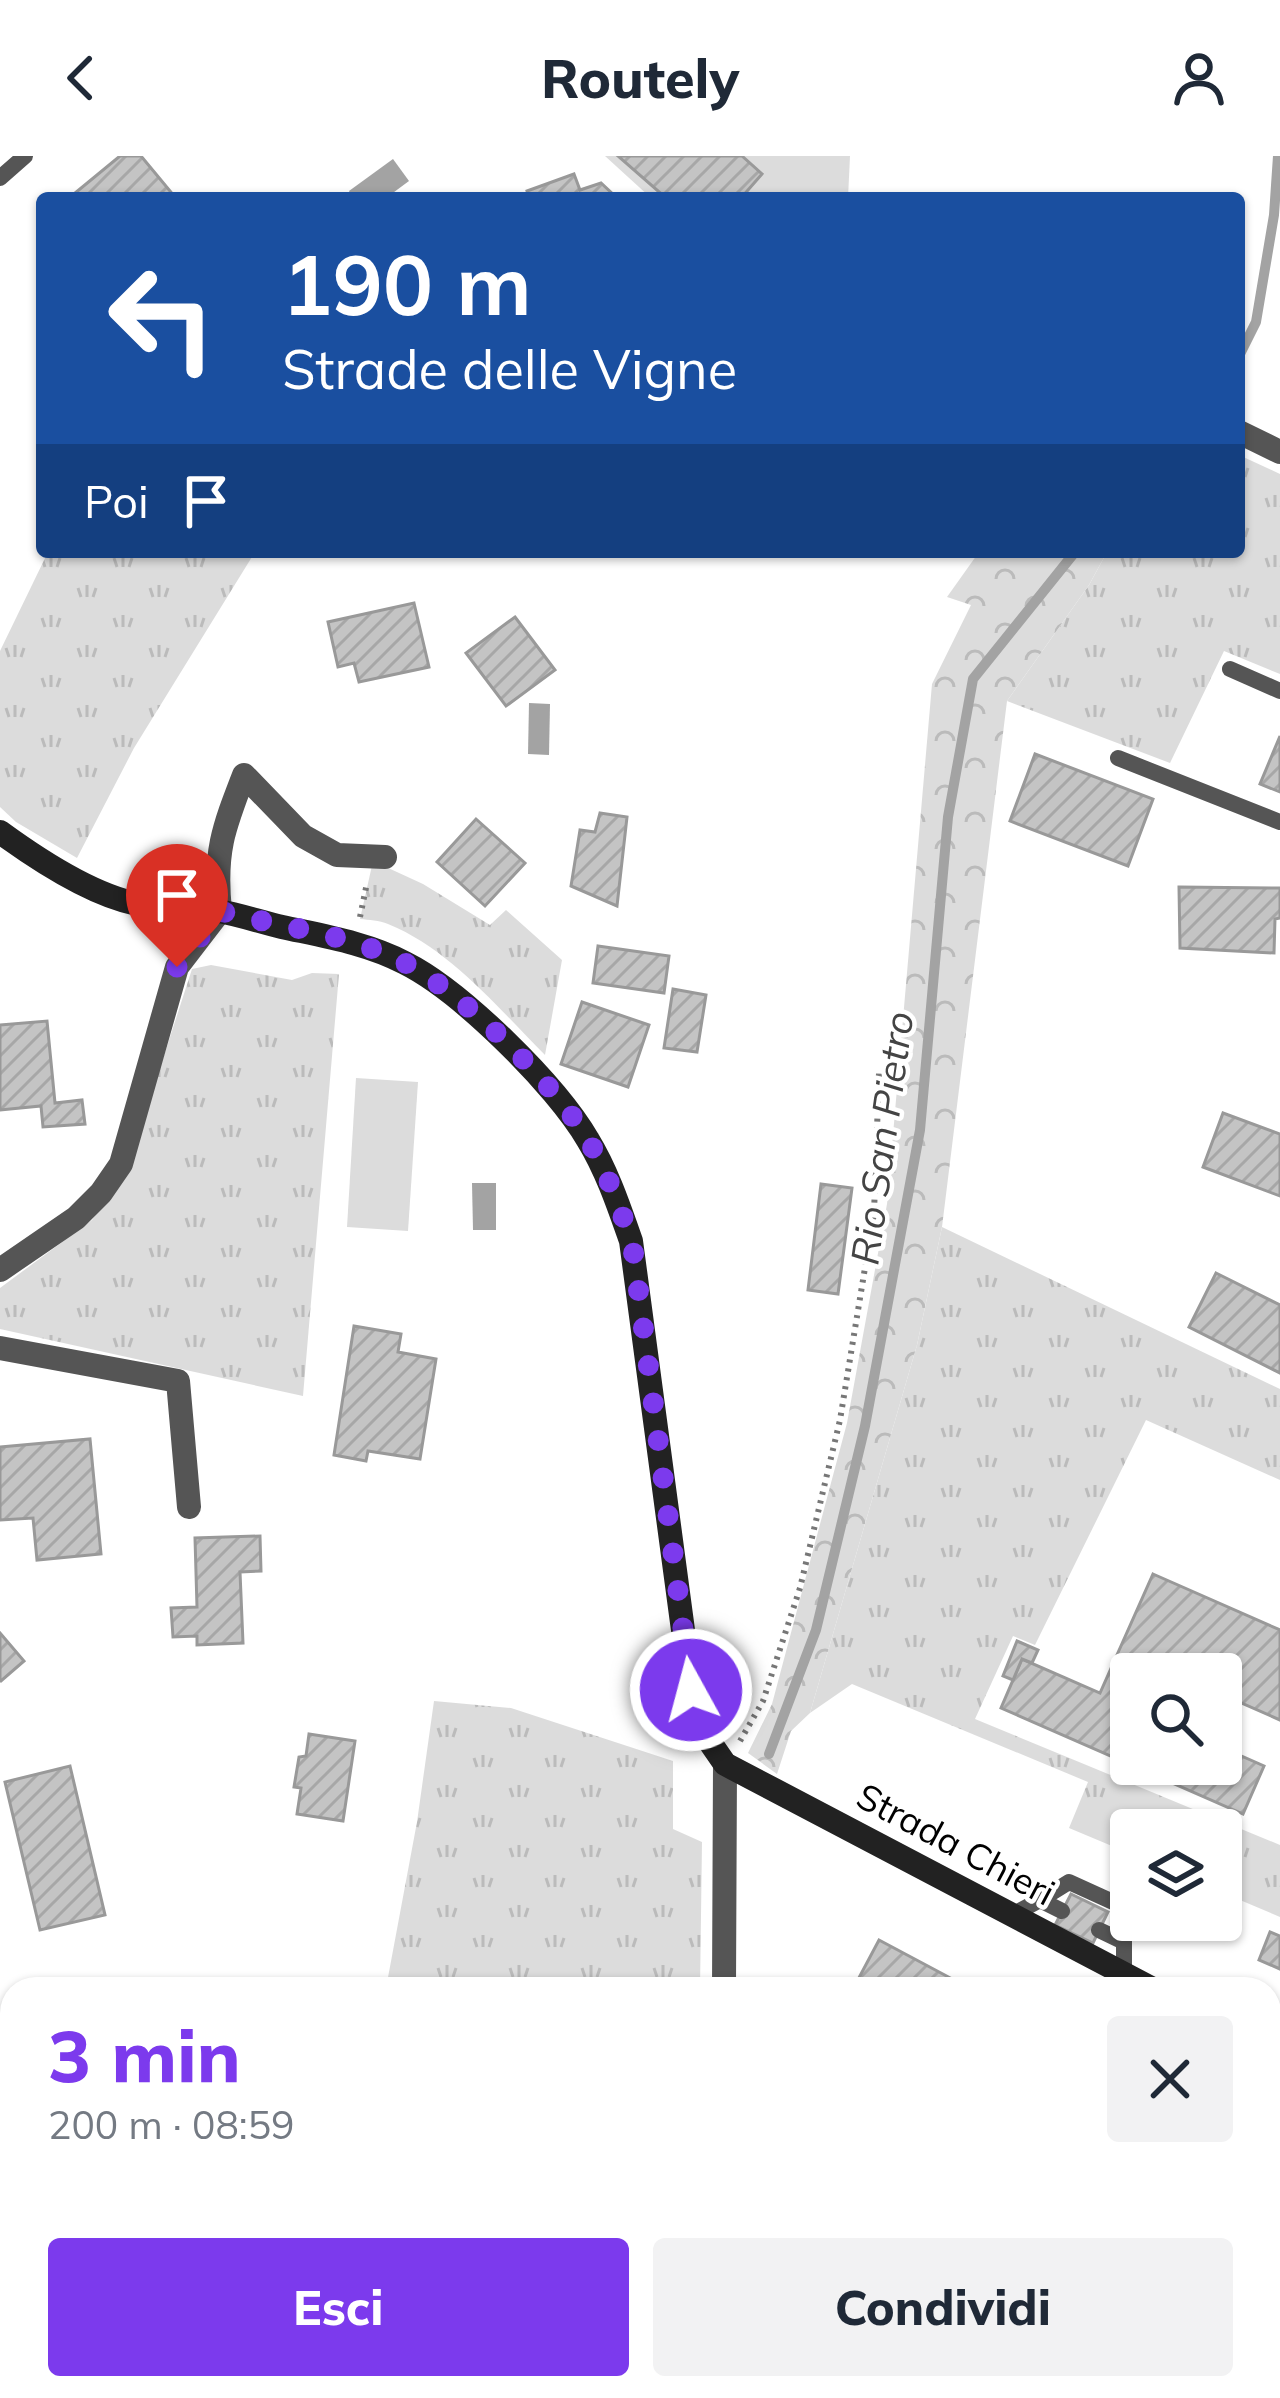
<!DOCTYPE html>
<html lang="it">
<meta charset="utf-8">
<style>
body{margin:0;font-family:Mulish,sans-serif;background:#f2f2f3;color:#1f2937;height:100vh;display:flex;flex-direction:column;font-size:45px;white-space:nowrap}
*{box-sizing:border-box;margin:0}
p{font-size:39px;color:#747a83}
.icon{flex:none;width:66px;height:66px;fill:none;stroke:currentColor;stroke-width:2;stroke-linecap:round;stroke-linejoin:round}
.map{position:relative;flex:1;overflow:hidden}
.drawer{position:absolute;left:0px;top:1821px;width:1281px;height:423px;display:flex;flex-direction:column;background:#fff;border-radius:36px 36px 0 0;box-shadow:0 3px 9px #0004}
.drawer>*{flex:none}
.guide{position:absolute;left:36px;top:36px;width:1209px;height:366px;border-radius:12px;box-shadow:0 3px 9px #0004;background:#1a4fa0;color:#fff;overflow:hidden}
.tools{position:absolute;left:1110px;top:1497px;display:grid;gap:24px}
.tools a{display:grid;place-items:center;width:132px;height:132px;border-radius:12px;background:#fff;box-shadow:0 3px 9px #0004;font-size:60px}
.pin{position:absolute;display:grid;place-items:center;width:102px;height:102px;color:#fff;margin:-123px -51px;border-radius:50% 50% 50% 0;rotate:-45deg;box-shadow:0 0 12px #0007}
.pin .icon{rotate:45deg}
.me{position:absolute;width:132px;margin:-66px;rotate:353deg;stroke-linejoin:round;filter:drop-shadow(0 0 9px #0008)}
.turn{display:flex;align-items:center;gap:42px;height:252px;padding:0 48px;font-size:54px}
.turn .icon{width:156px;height:156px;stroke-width:2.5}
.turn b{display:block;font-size:84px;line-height:102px}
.then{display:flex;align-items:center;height:114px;padding:0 48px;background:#0003;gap:24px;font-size:45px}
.round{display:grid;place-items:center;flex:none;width:126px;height:126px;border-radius:12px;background:#f2f2f3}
.headline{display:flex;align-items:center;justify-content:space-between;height:204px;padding:0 48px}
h1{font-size:72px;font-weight:800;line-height:90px;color:#7c3aed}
.action{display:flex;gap:24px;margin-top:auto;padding:24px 48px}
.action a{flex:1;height:138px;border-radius:12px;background:#7c3aed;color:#fff;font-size:48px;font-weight:800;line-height:138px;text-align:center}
.action a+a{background:#f2f2f3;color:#1f2937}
header{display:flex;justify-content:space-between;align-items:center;height:156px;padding:0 48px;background:#fff;font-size:54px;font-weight:800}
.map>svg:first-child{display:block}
.grass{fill:url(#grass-tufts)}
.forest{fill:url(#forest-crowns)}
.garden{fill:#dcdcdc}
.water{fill:#a3a3a3}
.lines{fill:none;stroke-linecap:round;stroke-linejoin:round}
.stream{stroke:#a3a3a3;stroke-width:10}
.building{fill:url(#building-hatch);stroke:#999;stroke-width:3}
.path{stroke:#777;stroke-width:6;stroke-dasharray:3 6;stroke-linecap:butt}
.service{stroke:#555;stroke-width:16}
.minor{stroke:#555;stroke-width:24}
.secondary{stroke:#222;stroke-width:24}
.route{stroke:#7c3aed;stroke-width:21;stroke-dasharray:0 37.8}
.labels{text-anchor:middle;stroke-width:9;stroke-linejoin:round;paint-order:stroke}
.street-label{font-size:36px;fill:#000;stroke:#fff}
.water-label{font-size:39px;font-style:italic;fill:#444;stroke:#fff}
</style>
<header><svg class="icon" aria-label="back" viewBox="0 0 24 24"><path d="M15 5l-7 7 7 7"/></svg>Routely<svg class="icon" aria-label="person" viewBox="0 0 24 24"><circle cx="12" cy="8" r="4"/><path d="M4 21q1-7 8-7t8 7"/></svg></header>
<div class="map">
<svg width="1280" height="2242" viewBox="0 0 1280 2242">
<defs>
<pattern id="grass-tufts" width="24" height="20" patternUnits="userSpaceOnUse" patternTransform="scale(3)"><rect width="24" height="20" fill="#dcdcdc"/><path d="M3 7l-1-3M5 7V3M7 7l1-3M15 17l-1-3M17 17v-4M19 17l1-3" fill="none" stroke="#bbb"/></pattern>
<pattern id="forest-crowns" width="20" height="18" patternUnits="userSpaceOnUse" patternTransform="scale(3)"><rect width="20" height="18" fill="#dcdcdc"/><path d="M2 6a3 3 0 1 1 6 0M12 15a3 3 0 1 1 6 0" fill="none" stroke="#bbb"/></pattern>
<pattern id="building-hatch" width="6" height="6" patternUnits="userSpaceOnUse" patternTransform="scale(3)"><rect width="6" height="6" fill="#c4c4c4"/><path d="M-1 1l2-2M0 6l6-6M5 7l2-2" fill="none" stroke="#a7a7a7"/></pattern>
</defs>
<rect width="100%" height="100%" fill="#fff"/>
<g class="grass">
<path d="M1239 299 1280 318V518L1224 495 1170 607 1007 545 1089 429 1107 396H1239Z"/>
<path d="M48 396H255L134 592 77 702 16 666 0 651V495Z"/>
<path d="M373 705 423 728 490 769 506 754 562 804 545 899C499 853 450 793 388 768 379 764 369 764 360 763Z"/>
<path d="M211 809 292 824 312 817 339 818 303 1240 0 1173V1132L92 1064 127 1014 192 813Z"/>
<path d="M942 1071 1280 1233V1324L1146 1264 1035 1489 1013 1480 975 1563 1280 1689V1761L1221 1736V1674H1131V1698L1069 1672 1088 1626 852 1528 810 1557 917 1189Z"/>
<path d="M434 1545 511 1552 673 1605V1673L702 1686 700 1833 386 1832 417 1666Z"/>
<path d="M988 2232H1210L1205 2242H1012Z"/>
</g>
<path class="forest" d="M979 396H1107L1089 429 1007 545 942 1071 917 1189 810 1557 791 1575 777 1618 748 1597 772 1548 847 1267 887 1048 932 528 971 449 947 441Z"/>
<g class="garden">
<path d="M605 0H850L848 42H651Z"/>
<path d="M356 922 418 926 408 1075 347 1071Z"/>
</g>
<g class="water">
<path d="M393 3 409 25 386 42H352L349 35Z"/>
<path d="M529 547 550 548 549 599 528 598Z"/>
<path d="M472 1027H496V1074H473Z"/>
</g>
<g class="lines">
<g class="stream">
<path d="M1239 200 1256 166 1274 59 1278 0"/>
<path d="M769 1598 816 1474 865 1270 920 974 948 661 973 523 1075 396"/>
</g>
</g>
<g class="building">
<path d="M120 0H141L175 41 69 42Z"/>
<path d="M618 0H742L762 18 741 42H666Z"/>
<path d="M574 18 580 34 601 27 617 42H529L527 35Z"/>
<path d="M414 447 429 511 359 526 354 507 338 511 328 466Z"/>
<path d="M515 461 555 514 506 550 466 497Z"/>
<path d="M1280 580V636L1260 628Z"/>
<path d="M1035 598 1153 643 1128 710 1010 665Z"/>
<path d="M600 657 627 661 617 750 571 730 580 674 595 676Z"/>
<path d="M476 663 525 707 485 750 437 706Z"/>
<path d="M1179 731 1280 732V762L1275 763 1274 797 1180 792Z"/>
<path d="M598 790 669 800 664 837 593 827Z"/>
<path d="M673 833 706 839 697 896 664 892Z"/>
<path d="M582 846 649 869 628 931 561 908Z"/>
<path d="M47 865 55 947 82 944 85 968 43 971 41 950 0 954V869Z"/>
<path d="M1223 957 1280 978V1040L1203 1011Z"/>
<path d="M821 1028 852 1032 838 1138 808 1134Z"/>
<path d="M1216 1117 1280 1149V1217L1189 1171Z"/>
<path d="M354 1170 401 1178 398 1196 436 1203 420 1303 368 1295 366 1305 334 1299Z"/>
<path d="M90 1283 101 1398 37 1404 33 1362 0 1364V1291Z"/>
<path d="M260 1380 261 1415 240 1416 243 1487 197 1489V1480L173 1481 171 1452 197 1451 195 1382Z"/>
<path d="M1153 1418 1280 1474V1564L1221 1538V1518H1131V1608H1221V1591L1264 1610 1243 1658 1001 1552 1022 1503 1100 1537Z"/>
<path d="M0 1477 24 1505 1 1525 0 1524Z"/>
<path d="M1017 1485 1038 1494 1032 1507 1022 1503 1013 1524 1003 1520Z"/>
<path d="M309 1578 355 1585 343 1665 297 1658 301 1632 294 1631 299 1601 306 1600Z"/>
<path d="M70 1610 105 1759 40 1774 5 1626Z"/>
<path d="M1071 1738 1108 1756 1093 1787 1055 1769Z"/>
<path d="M1270 1776 1280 1780V1813L1259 1804Z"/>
<path d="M879 1784 971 1833H853Z"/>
<path d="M852 2232H890L912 2242H847Z"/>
<path d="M1066 2232H1098L1100 2242H1067Z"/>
</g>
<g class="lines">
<g class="path">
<path d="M360 761 367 727"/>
<path d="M740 1585 763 1545 800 1432 840 1264 874 1057 879 917"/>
</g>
<g class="service">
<path d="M0 22 25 0"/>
<path d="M1230 513 1280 535"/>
<path d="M1118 602 1280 666"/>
<path d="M1040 1744 1069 1726 1124 1751V1786"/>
<path d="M1012 1759 1040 1744 1062 1755"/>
<path d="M1099 1774 1124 1786V1818"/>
</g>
<g class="minor">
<path d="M1239 276 1280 296"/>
<path d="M0 1114 76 1062 101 1037 121 1008 177 811 220 755C214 697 223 673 244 619L303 680 337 699 385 701"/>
<path d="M0 1192 178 1225 189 1351"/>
<path d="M724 1833 725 1608"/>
<path d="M106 2232 171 2242"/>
<path d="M710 2242 713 2232"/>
</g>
<g class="secondary">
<path d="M0 676C37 703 92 739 137 748 164 754 192 751 219 755 240 759 261 766 282 771 323 780 367 787 405 807 461 835 556 929 588 984 607 1015 619 1051 631 1085L691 1534 705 1579 725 1608 1153 1833"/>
<path d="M1269 1893 1280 1899"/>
<path d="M1265 2242 1280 2208"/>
</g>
</g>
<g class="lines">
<path class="route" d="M177 811 220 755C281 771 349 778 405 807 462 836 556 929 588 984 607 1015 619 1051 632 1085L691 1534"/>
</g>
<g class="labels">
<g class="street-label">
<text transform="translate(956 1688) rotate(28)" y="13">Strada Chieri</text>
</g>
<g class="water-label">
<text transform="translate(882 982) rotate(-82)" y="14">Rio San Pietro</text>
</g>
</g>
</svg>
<div class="tools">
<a><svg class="icon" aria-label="search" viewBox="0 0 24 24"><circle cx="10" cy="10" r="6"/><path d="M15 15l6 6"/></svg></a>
<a><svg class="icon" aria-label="layers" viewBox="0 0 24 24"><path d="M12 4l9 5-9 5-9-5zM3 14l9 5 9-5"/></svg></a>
</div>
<div class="pin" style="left:177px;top:811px;background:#d93025"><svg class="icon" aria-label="arrive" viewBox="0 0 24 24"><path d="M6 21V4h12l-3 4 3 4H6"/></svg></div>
<svg class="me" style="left:691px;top:1534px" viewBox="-20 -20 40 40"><circle r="17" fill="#7c3aed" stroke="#fff" stroke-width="3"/><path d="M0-11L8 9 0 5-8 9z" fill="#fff"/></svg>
<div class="guide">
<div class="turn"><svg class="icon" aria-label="left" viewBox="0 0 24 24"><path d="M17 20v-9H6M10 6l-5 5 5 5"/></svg><div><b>190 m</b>Strade delle Vigne</div></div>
<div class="then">Poi<svg class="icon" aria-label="arrive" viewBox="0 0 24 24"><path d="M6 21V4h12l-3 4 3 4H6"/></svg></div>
</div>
<section class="drawer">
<div class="headline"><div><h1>3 min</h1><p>200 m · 08:59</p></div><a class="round"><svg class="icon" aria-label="close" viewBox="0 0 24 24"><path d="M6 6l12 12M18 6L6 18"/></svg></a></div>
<div class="action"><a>Esci</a><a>Condividi</a></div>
</section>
</div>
